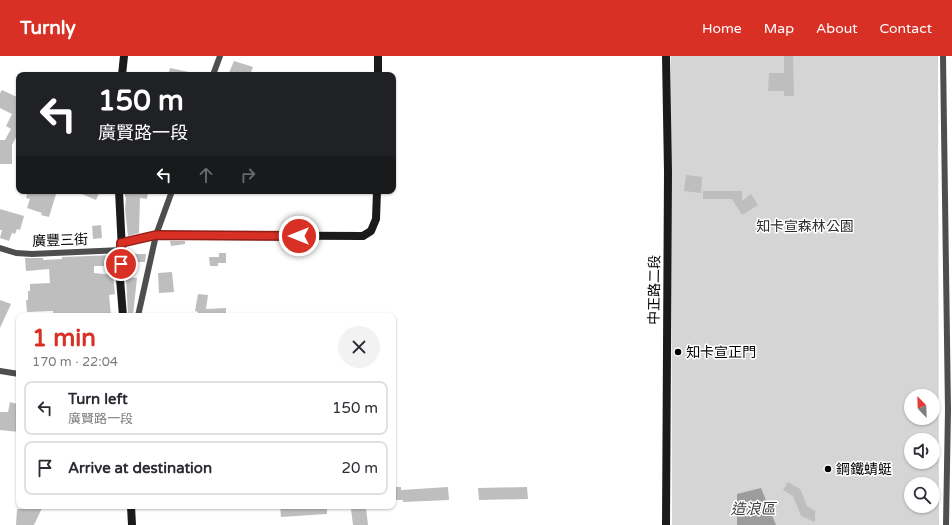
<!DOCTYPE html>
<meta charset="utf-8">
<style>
body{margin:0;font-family:"Varela Round","Noto Sans TC",sans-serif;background:#f2f2f3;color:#2b2b33;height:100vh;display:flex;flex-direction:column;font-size:15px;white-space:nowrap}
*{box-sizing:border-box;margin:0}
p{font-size:13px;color:#7c7c81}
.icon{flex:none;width:22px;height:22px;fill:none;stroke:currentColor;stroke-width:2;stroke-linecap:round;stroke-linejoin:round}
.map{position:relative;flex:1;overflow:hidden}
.sheet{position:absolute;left:16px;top:257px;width:380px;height:196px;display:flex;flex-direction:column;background:#fff;border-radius:8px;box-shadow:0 1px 3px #0004}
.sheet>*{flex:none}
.guide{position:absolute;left:16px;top:16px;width:380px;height:122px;border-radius:8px;box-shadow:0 1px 3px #0004;background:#202124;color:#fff;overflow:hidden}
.needle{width:26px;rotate:337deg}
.fabs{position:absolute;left:904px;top:333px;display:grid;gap:8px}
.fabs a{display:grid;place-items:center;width:36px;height:36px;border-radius:50%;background:#fff;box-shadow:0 1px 3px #0004;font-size:20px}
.pin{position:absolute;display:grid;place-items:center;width:34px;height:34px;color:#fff;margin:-17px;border:2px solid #fff;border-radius:50%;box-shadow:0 1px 4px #0007}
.me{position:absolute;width:44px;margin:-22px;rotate:270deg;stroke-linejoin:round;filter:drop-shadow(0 0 3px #0008)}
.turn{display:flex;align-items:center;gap:14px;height:84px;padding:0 16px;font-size:18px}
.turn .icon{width:52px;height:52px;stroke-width:2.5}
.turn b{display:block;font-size:28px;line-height:34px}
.lanes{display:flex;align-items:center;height:38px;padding:0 16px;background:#0003;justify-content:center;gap:20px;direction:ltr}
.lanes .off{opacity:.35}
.round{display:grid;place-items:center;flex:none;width:42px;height:42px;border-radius:21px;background:#f2f2f3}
.overview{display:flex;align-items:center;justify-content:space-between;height:68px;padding:0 16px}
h1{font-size:24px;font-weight:800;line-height:30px;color:#d93025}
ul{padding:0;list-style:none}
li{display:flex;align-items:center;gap:12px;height:54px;margin:0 8px 6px;padding:0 8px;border:2px solid #e1e1e2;border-radius:8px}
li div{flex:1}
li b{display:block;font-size:15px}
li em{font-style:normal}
header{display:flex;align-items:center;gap:24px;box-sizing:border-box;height:56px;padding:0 20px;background:#d93025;color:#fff}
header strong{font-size:19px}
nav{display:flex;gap:22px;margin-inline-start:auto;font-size:14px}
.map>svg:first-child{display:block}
.green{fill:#d5d5d5;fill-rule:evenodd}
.water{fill:#9c9c9c}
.building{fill:#bebebe}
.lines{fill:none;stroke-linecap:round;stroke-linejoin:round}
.street{stroke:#4e4e4e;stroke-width:6}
.secondary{stroke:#1b1b1b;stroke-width:8}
.route-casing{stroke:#8d1f18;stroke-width:10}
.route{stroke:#d93025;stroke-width:7}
.poi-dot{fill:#000;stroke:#fff;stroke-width:1.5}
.labels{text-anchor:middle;stroke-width:3;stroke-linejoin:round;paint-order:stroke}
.park-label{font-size:14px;fill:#2c2c2c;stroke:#fff}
.street-label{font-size:14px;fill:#000;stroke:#fff}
.poi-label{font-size:14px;fill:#000;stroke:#fff;text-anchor:start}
.water-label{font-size:15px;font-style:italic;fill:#3d3d3d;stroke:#fff}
</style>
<header>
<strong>Turnly</strong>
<nav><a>Home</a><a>Map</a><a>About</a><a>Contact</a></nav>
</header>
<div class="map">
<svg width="952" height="469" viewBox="0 0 952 469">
<rect width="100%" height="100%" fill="#fff"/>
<path class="green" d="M671 0H938L939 469H672ZM911 340H933V362H911ZM911 384H933V406H911ZM911 428H933V450H911Z"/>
<path class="water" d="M761 432 776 469H737V438Z"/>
<g class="building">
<path d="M784 0H793L794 40H784V35H768L769 17H784Z"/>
<path d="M234 5 253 11 250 19H228Z"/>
<path d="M170 12 189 16V19H168Z"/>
<path d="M2 34 19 42V75L12 89V108H0V84H5L11 73 6 70 12 58 0 52V37Z"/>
<path d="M686 119 702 121 701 137 684 135Z"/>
<path d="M28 135H57L49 161 41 159 42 157 27 152 30 143 26 142Z"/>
<path d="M75 135H100L96 144Z"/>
<path d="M125 135H148L147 143 140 142 139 177 128 180 125 153 126 141H125Z"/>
<path d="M703 135H742V145L751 138 758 149 742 159 732 143H703Z"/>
<path d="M0 153 24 160 20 174 17 173 15 178 12 177 9 185 0 182 2 174H0Z"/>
<path d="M101 169 102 182 93 183 92 170Z"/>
<path d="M170 185H185V188L171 190Z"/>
<path d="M219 197H226V207H218V210H210L209 201H219Z"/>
<path d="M127 198H146L145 206H127Z"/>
<path d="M116 199 115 210H94V217L113 219 115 238 109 239 111 260H53V255L27 256 26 244H28V235H30V228L50 227 49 213 26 215 25 202H43V204L62 203V201Z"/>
<path d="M172 216 174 236 159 237 158 217Z"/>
<path d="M126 221 137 222 133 259H128Z"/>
<path d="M198 238 208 239 206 253 226 252V260H197L198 256 195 255Z"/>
<path d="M0 244 11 248 0 272Z"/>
<path d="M10 346 17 348V349H19V376L0 374V356H8Z"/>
<path d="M788 426 800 433 807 450 815 455V466L801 460 793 440 783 434Z"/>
<path d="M393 431H401V434L448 431 449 444 403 446V444H393Z"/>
<path d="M527 431 528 443 479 444 478 432Z"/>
<path d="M22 450H43L34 469H16L17 453H22Z"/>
<path d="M280 450H327V458L281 461Z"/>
<path d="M366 452 368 469H353L351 453Z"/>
</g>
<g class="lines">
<g class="street">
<path d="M943 0 948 354 946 469"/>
<path d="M213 19 220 0"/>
<path d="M0 192 16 197 32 198 122 194"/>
<path d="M138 260 156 179 172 135"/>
<path d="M0 315 19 318"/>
</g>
<g class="secondary">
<path d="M666 0 668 116 666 469"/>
<path d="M122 19 124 0"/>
<path d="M378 19V0"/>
<path d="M119 135 122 194 120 223 123 260"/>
<path d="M121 187 156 179 363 180 371 175 376 163 377 135"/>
<path d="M131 450 132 469"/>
</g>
</g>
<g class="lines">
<g class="route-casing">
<path id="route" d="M121 208V187L156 179 299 180"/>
</g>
<use href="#route" class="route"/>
</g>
<g class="poi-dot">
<circle cx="678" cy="296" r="4"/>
<circle cx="828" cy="413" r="4"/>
</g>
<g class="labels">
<g class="park-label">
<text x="805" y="175">知卡宣森林公園</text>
</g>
<g class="street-label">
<text transform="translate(60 184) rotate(-2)" y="5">廣豐三街</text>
<text transform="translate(654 234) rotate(-89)" y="5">中正路二段</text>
</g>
<g class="poi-label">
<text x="686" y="301">知卡宣正門</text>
<text x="836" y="418">鋼鐵蜻蜓</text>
</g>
<g class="water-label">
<text x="753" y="458">造浪區</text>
</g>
</g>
</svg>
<div class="fabs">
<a><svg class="needle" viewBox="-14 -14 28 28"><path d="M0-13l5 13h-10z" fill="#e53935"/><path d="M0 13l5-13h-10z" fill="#7c7c81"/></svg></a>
<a><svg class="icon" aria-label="sound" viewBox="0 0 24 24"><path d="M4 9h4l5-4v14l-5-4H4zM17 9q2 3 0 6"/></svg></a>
<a><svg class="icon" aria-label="search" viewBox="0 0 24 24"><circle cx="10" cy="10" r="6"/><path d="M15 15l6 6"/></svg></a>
</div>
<div class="pin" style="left:121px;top:208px;background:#d93025"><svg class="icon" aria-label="arrive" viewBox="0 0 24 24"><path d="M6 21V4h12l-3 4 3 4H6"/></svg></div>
<svg class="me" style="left:299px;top:180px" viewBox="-20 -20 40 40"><circle r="17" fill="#d93025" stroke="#fff" stroke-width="3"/><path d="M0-11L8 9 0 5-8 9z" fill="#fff"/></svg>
<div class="guide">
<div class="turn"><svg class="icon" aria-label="left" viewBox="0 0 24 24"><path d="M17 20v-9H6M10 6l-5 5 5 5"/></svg><div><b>150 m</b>廣賢路一段</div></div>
<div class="lanes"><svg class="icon" aria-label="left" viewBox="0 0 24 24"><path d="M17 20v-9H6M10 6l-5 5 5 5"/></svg><svg class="icon off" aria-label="ahead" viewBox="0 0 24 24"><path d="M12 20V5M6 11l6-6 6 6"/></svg><svg class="icon off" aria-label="right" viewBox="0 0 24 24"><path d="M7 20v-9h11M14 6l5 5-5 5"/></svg></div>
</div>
<section class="sheet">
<div class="overview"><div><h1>1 min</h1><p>170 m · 22:04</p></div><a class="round"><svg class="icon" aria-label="close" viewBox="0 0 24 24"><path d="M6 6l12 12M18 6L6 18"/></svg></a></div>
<ul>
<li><svg class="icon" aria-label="left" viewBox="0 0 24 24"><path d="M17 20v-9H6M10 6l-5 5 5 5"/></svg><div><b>Turn left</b><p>廣賢路一段</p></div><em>150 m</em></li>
<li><svg class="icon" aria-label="arrive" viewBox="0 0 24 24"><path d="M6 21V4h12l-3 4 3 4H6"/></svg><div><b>Arrive at destination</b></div><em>20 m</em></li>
</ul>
</section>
</div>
